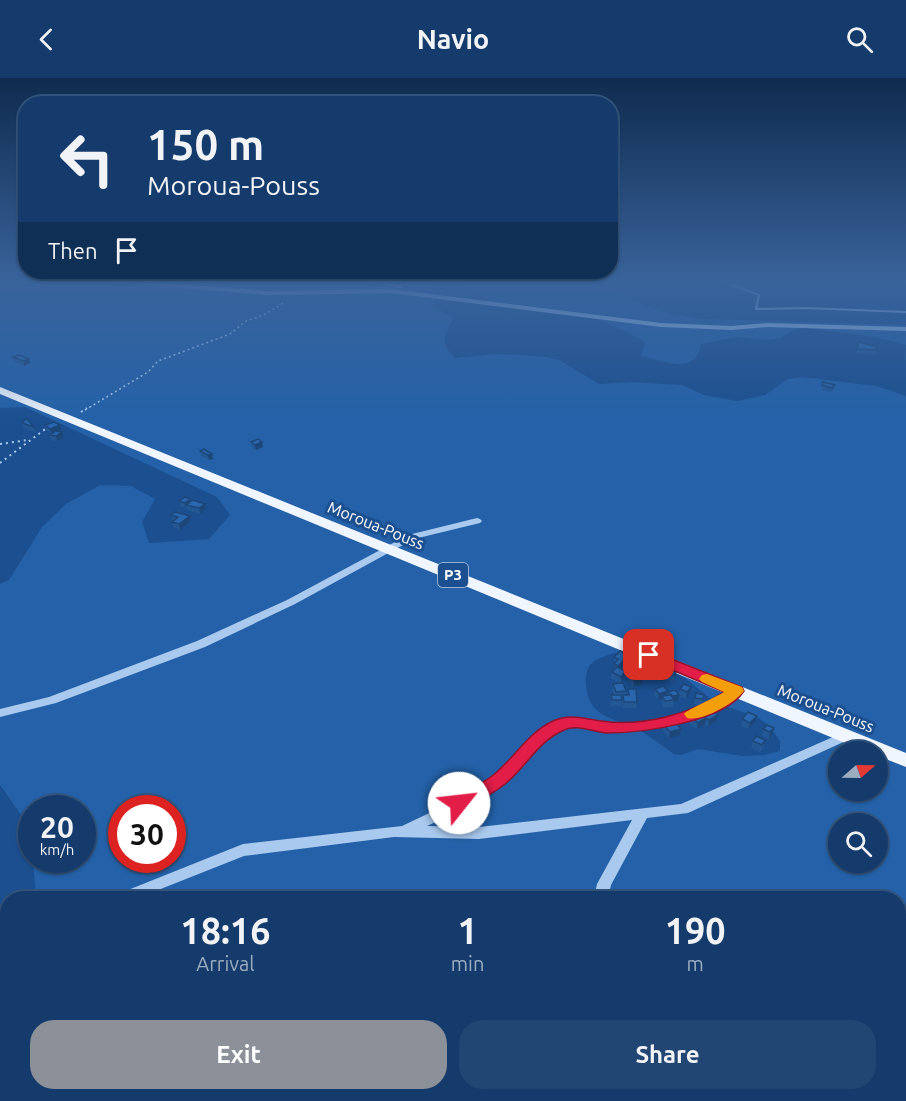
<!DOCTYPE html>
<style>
body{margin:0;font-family:Ubuntu,sans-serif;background:#214673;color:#f1f3f6;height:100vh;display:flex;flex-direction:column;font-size:22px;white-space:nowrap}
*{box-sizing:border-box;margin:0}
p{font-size:20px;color:#9dadc1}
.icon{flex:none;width:33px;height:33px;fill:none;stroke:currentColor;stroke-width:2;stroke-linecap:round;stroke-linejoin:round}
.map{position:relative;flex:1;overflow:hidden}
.drawer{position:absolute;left:0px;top:813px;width:906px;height:210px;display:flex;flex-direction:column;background:#143b6b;border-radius:24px 24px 0 0;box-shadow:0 2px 4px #0004,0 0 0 2px #33557e}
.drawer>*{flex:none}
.banner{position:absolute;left:18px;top:18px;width:600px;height:183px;border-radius:24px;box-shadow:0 2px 4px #0004,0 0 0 2px #33557e;background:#143b6b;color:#f1f3f6;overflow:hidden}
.needle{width:39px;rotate:70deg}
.buttons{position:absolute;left:828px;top:663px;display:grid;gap:12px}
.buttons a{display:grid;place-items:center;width:60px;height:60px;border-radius:50%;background:#143b6b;box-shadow:0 2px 4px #0004,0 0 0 2px #33557e;font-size:30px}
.speed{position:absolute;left:18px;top:717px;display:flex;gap:12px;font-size:30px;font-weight:700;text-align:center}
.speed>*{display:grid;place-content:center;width:78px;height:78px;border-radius:50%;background:#143b6b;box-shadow:0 2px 4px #0004,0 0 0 2px #33557e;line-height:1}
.speed small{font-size:15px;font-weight:400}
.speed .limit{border:9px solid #d22;background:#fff;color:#111}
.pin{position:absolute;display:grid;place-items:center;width:51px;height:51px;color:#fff;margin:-26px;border-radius:12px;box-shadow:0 3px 9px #0006}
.me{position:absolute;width:66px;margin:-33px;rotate:61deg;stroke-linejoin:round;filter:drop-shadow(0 0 4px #0008)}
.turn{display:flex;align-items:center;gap:21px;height:126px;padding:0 30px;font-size:27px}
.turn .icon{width:78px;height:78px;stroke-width:2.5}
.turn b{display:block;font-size:42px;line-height:51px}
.then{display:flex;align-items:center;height:57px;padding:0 30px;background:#0003;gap:12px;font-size:22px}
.eta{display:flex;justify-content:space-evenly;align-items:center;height:102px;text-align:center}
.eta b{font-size:36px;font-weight:600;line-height:42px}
.button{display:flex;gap:12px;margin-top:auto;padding:12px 30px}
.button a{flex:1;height:69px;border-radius:24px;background:#8c9099;color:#fff;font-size:24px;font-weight:600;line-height:69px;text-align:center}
.button a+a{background:#214673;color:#f1f3f6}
header{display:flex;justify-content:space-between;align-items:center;height:78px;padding:0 30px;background:#143b6b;font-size:27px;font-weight:600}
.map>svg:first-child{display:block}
.green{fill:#2461a8;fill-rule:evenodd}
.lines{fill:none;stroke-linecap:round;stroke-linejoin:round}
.stream{stroke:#9cc4f0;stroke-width:2}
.path-far1{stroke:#a9c9ee;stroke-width:1.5;stroke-dasharray:2 3;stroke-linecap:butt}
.path{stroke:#a9c9ee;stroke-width:2;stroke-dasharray:2 4;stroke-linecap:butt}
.minor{fill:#a9c9ee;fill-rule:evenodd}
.major{fill:#f0f6ff;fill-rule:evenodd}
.wall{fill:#245895}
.shaded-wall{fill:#1d4779}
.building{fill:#2a66ad;stroke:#1d4779;stroke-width:1.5}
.route{fill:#e11d48;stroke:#92132f;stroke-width:1.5}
.slow{fill:#f59e0b}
.labels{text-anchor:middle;stroke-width:6;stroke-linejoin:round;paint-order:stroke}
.shield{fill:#1b4f8f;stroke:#bbcadd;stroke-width:1.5}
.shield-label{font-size:15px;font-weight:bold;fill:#fff}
.street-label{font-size:16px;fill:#fff;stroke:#1b4f8f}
</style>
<header><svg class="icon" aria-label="back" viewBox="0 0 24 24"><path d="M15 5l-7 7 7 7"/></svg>Navio<svg class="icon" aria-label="search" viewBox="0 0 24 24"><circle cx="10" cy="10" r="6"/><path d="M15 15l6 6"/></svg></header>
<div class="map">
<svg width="906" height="1023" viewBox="0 0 906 1023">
<rect width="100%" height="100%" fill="#1b4f8f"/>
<g class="green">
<path d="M0 202H601C636 225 659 236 701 241L906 247V267L876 259 806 250 793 252 780 260 767 262 737 259 701 266C696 298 663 283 641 278L645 265C636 258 627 254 617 250 608 246 600 241 591 239 555 231 511 237 478 217 465 210 445 198 432 211L436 220 432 229 448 236 454 241C442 260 440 263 455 280L499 276 546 279 559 282 599 306 631 304 682 307 704 317 737 323 765 317 788 301 802 299 876 308 906 318V1023H778L771 1016H898V820H36L33 782H82V730H32L31 755V751L0 707V506L9 502 42 449 66 426 100 407 131 408 155 421 142 444 149 465 209 461 230 437 217 419 25 329 0 330ZM616 575C638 577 662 586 681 598 693 605 703 616 715 623 744 639 760 630 780 663V673L764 677 742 678 698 671 681 677 674 676C661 667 649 657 635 650 622 643 603 641 594 629 589 624 587 615 586 608 584 585 595 580 616 575ZM838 674H878V712H838ZM122 730H172V782H122ZM838 746H878V784H838Z"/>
<path d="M7 865 8 1016H611L610 1023H0V873Z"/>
</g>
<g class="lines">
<path class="stream" d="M719 202 759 217 756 231 805 230 906 234"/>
<path class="path-far1" d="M85 332 148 294 158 283 230 256 246 243 264 237 285 224"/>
<g class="path">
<path d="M81 334 87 330"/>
<path d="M0 366 28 362"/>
<path d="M0 385 48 349"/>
</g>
<g class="minor">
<path d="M108 202H127L268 213 391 211 661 245 731 248 767 245 906 249V253L767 249 731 252 661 249 391 215 268 217 111 204Z"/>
<path d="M362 202H373L404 208 401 210Z"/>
<path d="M477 440 480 441 482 443 480 445 414 461 295 526 205 569 56 625 0 639V631L49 619 197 563 287 522 408 457Z"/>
<path d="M736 609 740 610 742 613C721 640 651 655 618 654 601 654 580 645 563 650 537 658 523 689 503 705 480 724 453 736 427 748L479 749 681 726 842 655H850L852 658 850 661 688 735 647 740 611 807 608 820H594L597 806 632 742 479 761 394 759 244 778 138 820H115L118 816 243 766 402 748 461 720 483 706 501 692 536 654 554 644 570 640 619 646 655 642 687 634 704 627Z"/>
<path d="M8 839V853L0 854V840Z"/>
<path d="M592 1016H634L637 1023H596Z"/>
</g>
<path class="major" d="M0 309 906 675V689L878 678V674H867L0 316Z"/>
</g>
<g class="wall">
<path d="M859 264 877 269 875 277 856 276Z"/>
<path d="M906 272V282L903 281Z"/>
<path d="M13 279 29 281 30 285 24 288 15 284Z"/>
<path d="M823 304 835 307 833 312 831 314 821 312Z"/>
<path d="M22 343 34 349 36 354 26 351 23 348Z"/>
<path d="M45 347 61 352 57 354 63 360 57 363 51 362 50 357 52 356 46 352Z"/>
<path d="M251 364H262L263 369 256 372 252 369Z"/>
<path d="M204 371 213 381 209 382 201 378 200 373Z"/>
<path d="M190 421 191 424 205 426 206 431 200 436 187 432 186 429V430L180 428 179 423Z"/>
<path d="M171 437 191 443 180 452 173 449 172 444 173 442Z"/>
<path d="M620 573 637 585 633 589 624 586 621 591 625 600 621 605 611 600 612 594 614 592V579Z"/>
<path d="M640 580 649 589 660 592 659 598 651 602 645 597V593L636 590 637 584Z"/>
<path d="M669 591 675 600 672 604 665 601 666 595Z"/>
<path d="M630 597 642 607 633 609 629 603Z"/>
<path d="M613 606 626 613V617H627L628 611 637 624 636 630H623L622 623V628H611L610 623 611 617H614L612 612Z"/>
<path d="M691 609 690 615 686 621 679 618 678 623 674 624 673 629 664 630 661 624 662 621 658 622 654 617 655 611 667 618 668 614 679 616 680 611Z"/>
<path d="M696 615 704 617 702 628 694 626Z"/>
<path d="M718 637 716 643 708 649 705 646 697 651 688 645 690 638Z"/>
<path d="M757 638 755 644 748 651 741 648 742 641Z"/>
<path d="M664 647 681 651 680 657 669 660 663 653Z"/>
<path d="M774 650 772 656 769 661 762 658 763 651Z"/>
<path d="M765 662 764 668 760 674 751 670 753 663Z"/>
</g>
<g class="shaded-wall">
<path d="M29 281 30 285 24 288 23 283Z"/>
<path d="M60 347 61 352 52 356 50 351Z"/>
<path d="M62 354 63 360 57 363 56 358Z"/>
<path d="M262 364 263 369 256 372 255 367Z"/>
<path d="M212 376 213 381 209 382 208 377Z"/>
<path d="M190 421 191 426 186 427V430L185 425Z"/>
<path d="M205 426 206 431 200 436 199 430Z"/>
<path d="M190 438 191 443 180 452 179 446Z"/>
<path d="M638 579 637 585 633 589 634 583Z"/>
<path d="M625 580 624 586 619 594V588Z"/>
<path d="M660 592 659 598 651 602 652 595Z"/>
<path d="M626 593 625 600 621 605V599Z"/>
<path d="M643 600 642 607 633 609 634 603Z"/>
<path d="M691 609 690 615 686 621 687 614Z"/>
<path d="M668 613 667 619 662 618V621L658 622 659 616Z"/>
<path d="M679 617 678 623 674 624V622L672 623 673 618Z"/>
<path d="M718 637 716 643 708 649 709 642Z"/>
<path d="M757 638 755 644 748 651 750 645Z"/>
<path d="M706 640 705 646 697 651 698 645Z"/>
<path d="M774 650 772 656 769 661 770 654Z"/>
<path d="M681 651 680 657 669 660 670 654Z"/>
</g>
<g class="building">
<path d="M859 264 877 269V272L857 271Z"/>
<path d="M19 277 29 281 23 283 13 279Z"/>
<path d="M823 304 835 307 832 310 822 307Z"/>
<path d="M27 341 34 349 25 346 22 343Z"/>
<path d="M54 344 60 347 50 351 45 347Z"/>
<path d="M56 353 62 354 56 358 50 357Z"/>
<path d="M258 361 262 364 255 367 251 364Z"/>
<path d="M204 371 212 376 208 377 200 373Z"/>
<path d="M185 419 190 421 185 425 179 423Z"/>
<path d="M193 422 205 426 199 430 186 427Z"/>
<path d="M175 434 190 438 179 446 172 444 178 439 171 437Z"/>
<path d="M620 573 638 579 634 583 625 580 619 588 614 586 618 581 614 579Z"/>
<path d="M640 580 650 583 647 588 637 584Z"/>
<path d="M654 587 660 592 652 595 646 591Z"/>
<path d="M617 589 626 593 621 599 612 594Z"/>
<path d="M669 591 676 594 673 597 666 595Z"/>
<path d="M640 595 643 600 634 603 630 597Z"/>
<path d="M623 605 626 613 616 614 613 606Z"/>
<path d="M684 606 691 609 687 614 680 611Z"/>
<path d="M663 608 668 613 659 616 655 611Z"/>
<path d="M628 611H636L637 624H624L623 617H629Z"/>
<path d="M675 612 679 617 673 618 668 614Z"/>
<path d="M696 615 704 617 703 621 695 620Z"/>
<path d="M611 617H621L622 622H612Z"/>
<path d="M671 617 674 622 665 623 662 618Z"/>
<path d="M707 629 718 637 709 642 706 640 698 645 690 638Z"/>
<path d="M748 634 757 638 750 645 742 641Z"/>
<path d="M675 644 681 651 670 654 664 647Z"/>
<path d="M767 647 774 650 770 654 763 651Z"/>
<path d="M756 658 765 662 762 667 753 663Z"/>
<path d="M736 1019 740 1023H731Z"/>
</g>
<linearGradient id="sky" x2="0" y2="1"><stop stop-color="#0f2b4f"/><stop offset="0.59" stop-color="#39639b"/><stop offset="1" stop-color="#39639b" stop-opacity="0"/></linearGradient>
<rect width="906" height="345" fill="url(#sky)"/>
<path class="route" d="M649 572 742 609 744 613C724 644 642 655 607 655 591 654 577 645 562 653 538 664 525 690 505 706 493 716 478 723 465 730L459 732 452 730 450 725 452 721C465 713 480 707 492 698 514 681 527 655 553 643 570 635 585 641 602 643 642 649 691 636 724 614L644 580 642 577 644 574Z"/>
<path class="slow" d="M707 596 742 609 744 613C735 625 702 644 687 640L684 636C688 631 715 620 724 614L702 604 699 601 702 597Z"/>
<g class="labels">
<rect class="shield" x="438" y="485" width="30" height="24" rx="4.5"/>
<g class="shield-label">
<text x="453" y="502">P3</text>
</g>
<g class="street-label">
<text transform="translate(376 447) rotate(22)" y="6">Moroua-Pouss</text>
<text transform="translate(826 630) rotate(22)" y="6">Moroua-Pouss</text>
</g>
</g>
</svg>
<div class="buttons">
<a><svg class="needle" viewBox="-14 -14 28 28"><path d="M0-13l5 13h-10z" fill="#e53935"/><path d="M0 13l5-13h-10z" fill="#9dadc1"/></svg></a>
<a><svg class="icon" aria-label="search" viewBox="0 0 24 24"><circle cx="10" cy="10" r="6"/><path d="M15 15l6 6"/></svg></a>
</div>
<div class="speed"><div>20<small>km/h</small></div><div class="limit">30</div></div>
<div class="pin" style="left:649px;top:577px;background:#d93025"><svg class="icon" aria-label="arrive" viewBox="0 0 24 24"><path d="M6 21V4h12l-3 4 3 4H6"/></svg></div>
<svg class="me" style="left:459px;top:725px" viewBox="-20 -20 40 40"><circle r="19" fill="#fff"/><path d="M0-13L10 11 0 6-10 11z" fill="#e11d48"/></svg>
<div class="banner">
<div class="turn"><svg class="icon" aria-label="left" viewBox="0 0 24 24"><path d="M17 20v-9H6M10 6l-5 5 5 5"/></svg><div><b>150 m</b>Moroua-Pouss</div></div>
<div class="then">Then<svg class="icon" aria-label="arrive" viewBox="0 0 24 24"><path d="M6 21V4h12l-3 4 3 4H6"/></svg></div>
</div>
<section class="drawer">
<div class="eta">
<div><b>18:16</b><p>Arrival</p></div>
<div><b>1</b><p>min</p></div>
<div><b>190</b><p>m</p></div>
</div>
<div class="button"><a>Exit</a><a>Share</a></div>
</section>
</div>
